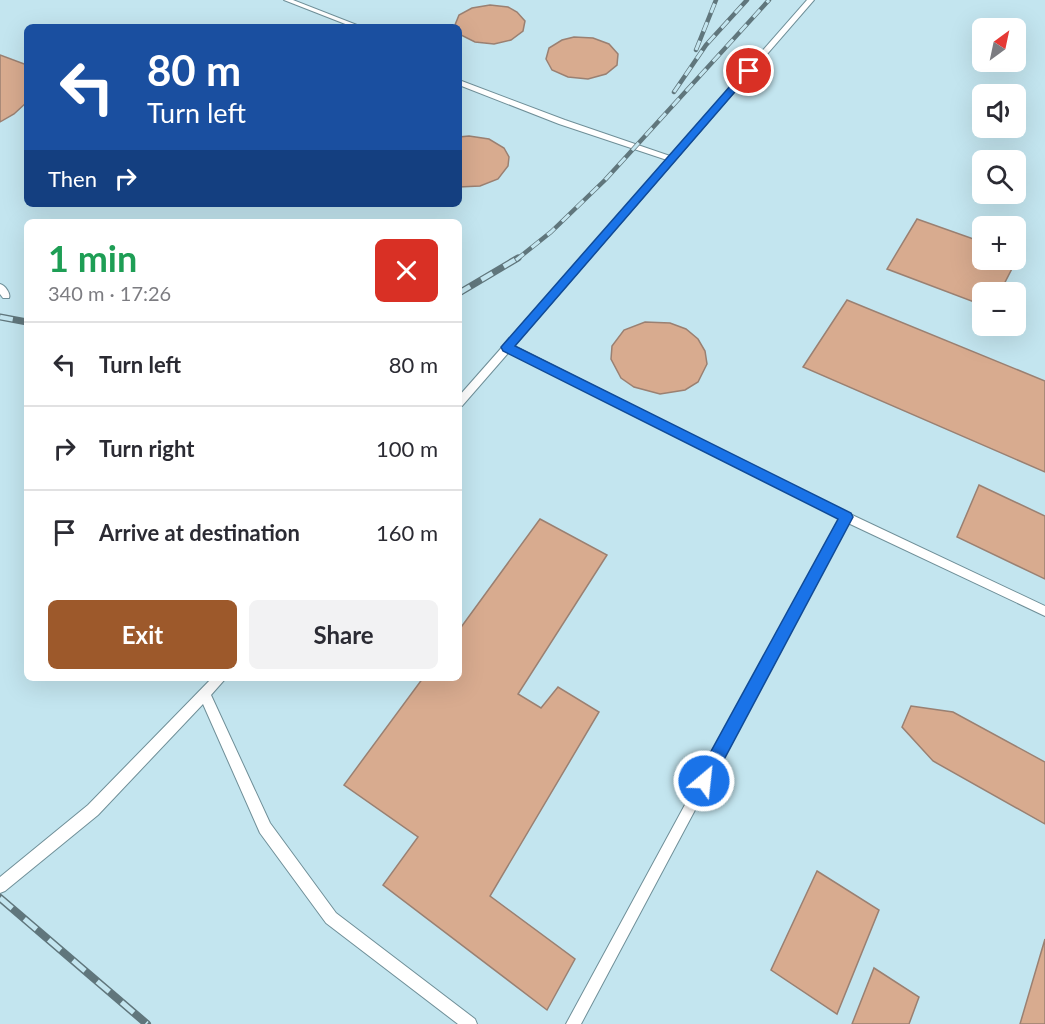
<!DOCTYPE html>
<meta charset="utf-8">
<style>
body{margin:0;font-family:Lato,sans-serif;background:#f2f2f3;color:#2b2b33;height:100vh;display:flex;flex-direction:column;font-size:22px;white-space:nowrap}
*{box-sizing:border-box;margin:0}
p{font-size:20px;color:#7c7c81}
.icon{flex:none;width:33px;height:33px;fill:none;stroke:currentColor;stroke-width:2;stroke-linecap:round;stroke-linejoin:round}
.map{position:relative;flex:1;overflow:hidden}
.panel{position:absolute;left:24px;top:219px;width:438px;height:462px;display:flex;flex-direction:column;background:#fff;border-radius:9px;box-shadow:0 6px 24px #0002}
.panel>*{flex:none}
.top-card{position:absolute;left:24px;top:24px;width:438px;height:183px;border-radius:9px;box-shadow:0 6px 24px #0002;background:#1a4fa0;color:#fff;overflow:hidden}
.needle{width:39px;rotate:33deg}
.fabs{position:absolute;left:972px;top:18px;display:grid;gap:12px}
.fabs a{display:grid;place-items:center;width:54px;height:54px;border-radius:9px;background:#fff;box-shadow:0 6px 24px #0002;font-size:30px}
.pin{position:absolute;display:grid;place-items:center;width:51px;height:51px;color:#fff;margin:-26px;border:3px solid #fff;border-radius:50%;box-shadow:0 2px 6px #0007}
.me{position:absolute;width:66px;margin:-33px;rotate:28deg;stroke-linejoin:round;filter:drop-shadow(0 0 4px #0008)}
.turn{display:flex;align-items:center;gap:21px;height:126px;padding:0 24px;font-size:27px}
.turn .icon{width:78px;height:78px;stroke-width:2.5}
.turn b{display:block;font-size:42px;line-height:51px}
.then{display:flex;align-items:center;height:57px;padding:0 24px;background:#0003;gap:12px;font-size:22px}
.round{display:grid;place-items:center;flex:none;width:63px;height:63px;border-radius:9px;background:#f2f2f3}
.overview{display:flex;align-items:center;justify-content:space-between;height:102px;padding:0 24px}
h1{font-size:36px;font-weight:700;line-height:45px;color:#1e9e55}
.cta{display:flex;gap:12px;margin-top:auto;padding:12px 24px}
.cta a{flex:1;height:69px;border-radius:9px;background:#9d592b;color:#fff;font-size:24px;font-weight:700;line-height:69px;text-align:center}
.cta a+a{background:#f2f2f3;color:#2b2b33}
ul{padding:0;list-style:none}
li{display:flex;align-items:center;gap:18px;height:84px;padding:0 24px;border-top:2px solid #e1e1e2}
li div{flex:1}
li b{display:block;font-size:22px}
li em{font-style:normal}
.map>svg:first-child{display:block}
.building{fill:#d8ab8f;stroke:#9a8072;stroke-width:1.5}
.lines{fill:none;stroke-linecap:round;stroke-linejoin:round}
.service-casing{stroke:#6f8f98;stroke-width:2}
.service{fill:#fff;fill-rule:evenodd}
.rail-far2-casing{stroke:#60767c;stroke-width:4.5}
.rail-far1-casing{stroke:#60767c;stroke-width:7}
.rail-casing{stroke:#60767c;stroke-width:8}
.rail-far2{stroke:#c3e5ef;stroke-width:3;stroke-dasharray:10;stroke-linecap:butt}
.rail-far1{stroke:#c3e5ef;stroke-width:4.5;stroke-dasharray:13;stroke-linecap:butt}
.rail{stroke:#c3e5ef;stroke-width:5;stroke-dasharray:16;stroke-linecap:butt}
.route{fill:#1a73e8;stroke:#114b97;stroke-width:1.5}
</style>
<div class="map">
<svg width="1045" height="1024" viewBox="0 0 1045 1024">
<rect width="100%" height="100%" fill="#c3e5ef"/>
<g class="building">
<path d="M490 5 508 7 517 12 525 21 523 31 511 40 494 44 475 42 461 35 459 27 455 25 459 15 472 8Z"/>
<path d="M574 37 593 38 609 44 618 54 617 65 606 74 588 79 568 77 552 70 546 59 549 48 562 40Z"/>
<path d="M0 55 27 65V102L14 114 0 122Z"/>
<path d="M469 136 489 139 504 148 509 157 508 166 498 179 480 186 459 187V137Z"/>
<path d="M917 219 982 242V260H1016V254L1019 255 1000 292H982V305L887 269Z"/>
<path d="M847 300 1045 381V472L803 367Z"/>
<path d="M645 322 670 323 686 329 698 339 705 351 707 364 698 382 685 390 660 394 634 387 621 378 611 359 612 346 624 330Z"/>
<path d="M979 485 1045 516V579L957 537Z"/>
<path d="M540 519 607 555 518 694 541 708 558 687 599 712 490 896 575 959 547 1010 383 885 418 837 344 785 423 678H459V630Z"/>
<path d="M911 706 953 712 1045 762V824L933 761 902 727Z"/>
<path d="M817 871 879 910 837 1014 771 970Z"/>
<path d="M1045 939V1024H1020Z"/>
<path d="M874 968 919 997 909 1024H852Z"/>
</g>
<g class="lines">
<g class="service-casing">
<g id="service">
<path d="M284 0H293L362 27H353Z"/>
<path d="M807 0H814L514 346 850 514 1045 606V616L848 523 581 1024H566L840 519 509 352 462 406 459 407V396L667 160 559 124 459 85V80L565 120 670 156Z"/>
<path d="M0 284C5 285 11 294 9 298H3L0 294Z"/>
<path d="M212 678H226L211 695 270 823 336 913 475 1019 477 1024H458L326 923 260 833 203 704 98 815 5 891 0 893V877L88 805Z"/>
</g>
</g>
<use href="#service" class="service"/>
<g class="rail-far2-casing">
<g id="rail-far2">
<path d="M696 50 716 0"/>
<path d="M674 92 706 45 747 0"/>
<path d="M516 260 551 232 605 180 769 0"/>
</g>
</g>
<g class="rail-far1-casing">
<g id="rail-far1">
<path d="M459 293 518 258"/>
<path d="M0 317 27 322"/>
</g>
</g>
<g class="rail-casing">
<path id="rail" d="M0 898 147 1024"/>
</g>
<use href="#rail-far2" class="rail-far2"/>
<use href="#rail-far1" class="rail-far1"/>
<use href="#rail" class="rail"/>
</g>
<path class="route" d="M745 69 753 71 515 346 851 513 853 517 710 786 704 789 698 786 696 781 698 775 838 519 503 351 501 347Z"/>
</svg>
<div class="fabs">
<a><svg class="needle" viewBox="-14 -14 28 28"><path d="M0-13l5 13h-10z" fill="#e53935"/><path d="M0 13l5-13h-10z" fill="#7c7c81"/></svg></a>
<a><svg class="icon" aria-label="sound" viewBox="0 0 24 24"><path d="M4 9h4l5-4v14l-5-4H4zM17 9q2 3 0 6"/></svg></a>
<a><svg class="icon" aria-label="search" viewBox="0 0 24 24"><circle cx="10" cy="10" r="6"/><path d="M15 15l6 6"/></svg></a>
<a>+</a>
<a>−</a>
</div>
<div class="pin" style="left:749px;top:71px;background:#d93025"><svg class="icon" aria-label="arrive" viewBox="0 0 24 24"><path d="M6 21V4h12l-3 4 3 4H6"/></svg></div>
<svg class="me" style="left:704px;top:781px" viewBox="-20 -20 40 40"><circle r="17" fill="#1a73e8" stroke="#fff" stroke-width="3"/><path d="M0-11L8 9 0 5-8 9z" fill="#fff"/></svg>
<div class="top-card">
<div class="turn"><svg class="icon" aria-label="left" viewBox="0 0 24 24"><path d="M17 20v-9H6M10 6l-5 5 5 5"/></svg><div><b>80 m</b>Turn left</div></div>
<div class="then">Then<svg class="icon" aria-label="right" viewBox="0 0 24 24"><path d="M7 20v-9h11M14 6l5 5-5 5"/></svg></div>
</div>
<section class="panel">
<div class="overview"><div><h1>1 min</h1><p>340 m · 17:26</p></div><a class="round" style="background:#d93025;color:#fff"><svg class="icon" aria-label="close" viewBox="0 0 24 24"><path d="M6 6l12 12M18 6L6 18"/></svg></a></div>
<ul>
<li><svg class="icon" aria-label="left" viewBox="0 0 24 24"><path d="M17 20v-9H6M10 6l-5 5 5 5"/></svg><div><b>Turn left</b></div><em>80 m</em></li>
<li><svg class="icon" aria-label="right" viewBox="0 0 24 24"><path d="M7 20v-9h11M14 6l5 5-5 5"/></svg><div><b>Turn right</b></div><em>100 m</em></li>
<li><svg class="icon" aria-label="arrive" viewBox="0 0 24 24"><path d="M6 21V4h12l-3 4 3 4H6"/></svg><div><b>Arrive at destination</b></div><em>160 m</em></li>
</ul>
<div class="cta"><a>Exit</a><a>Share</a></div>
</section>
</div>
